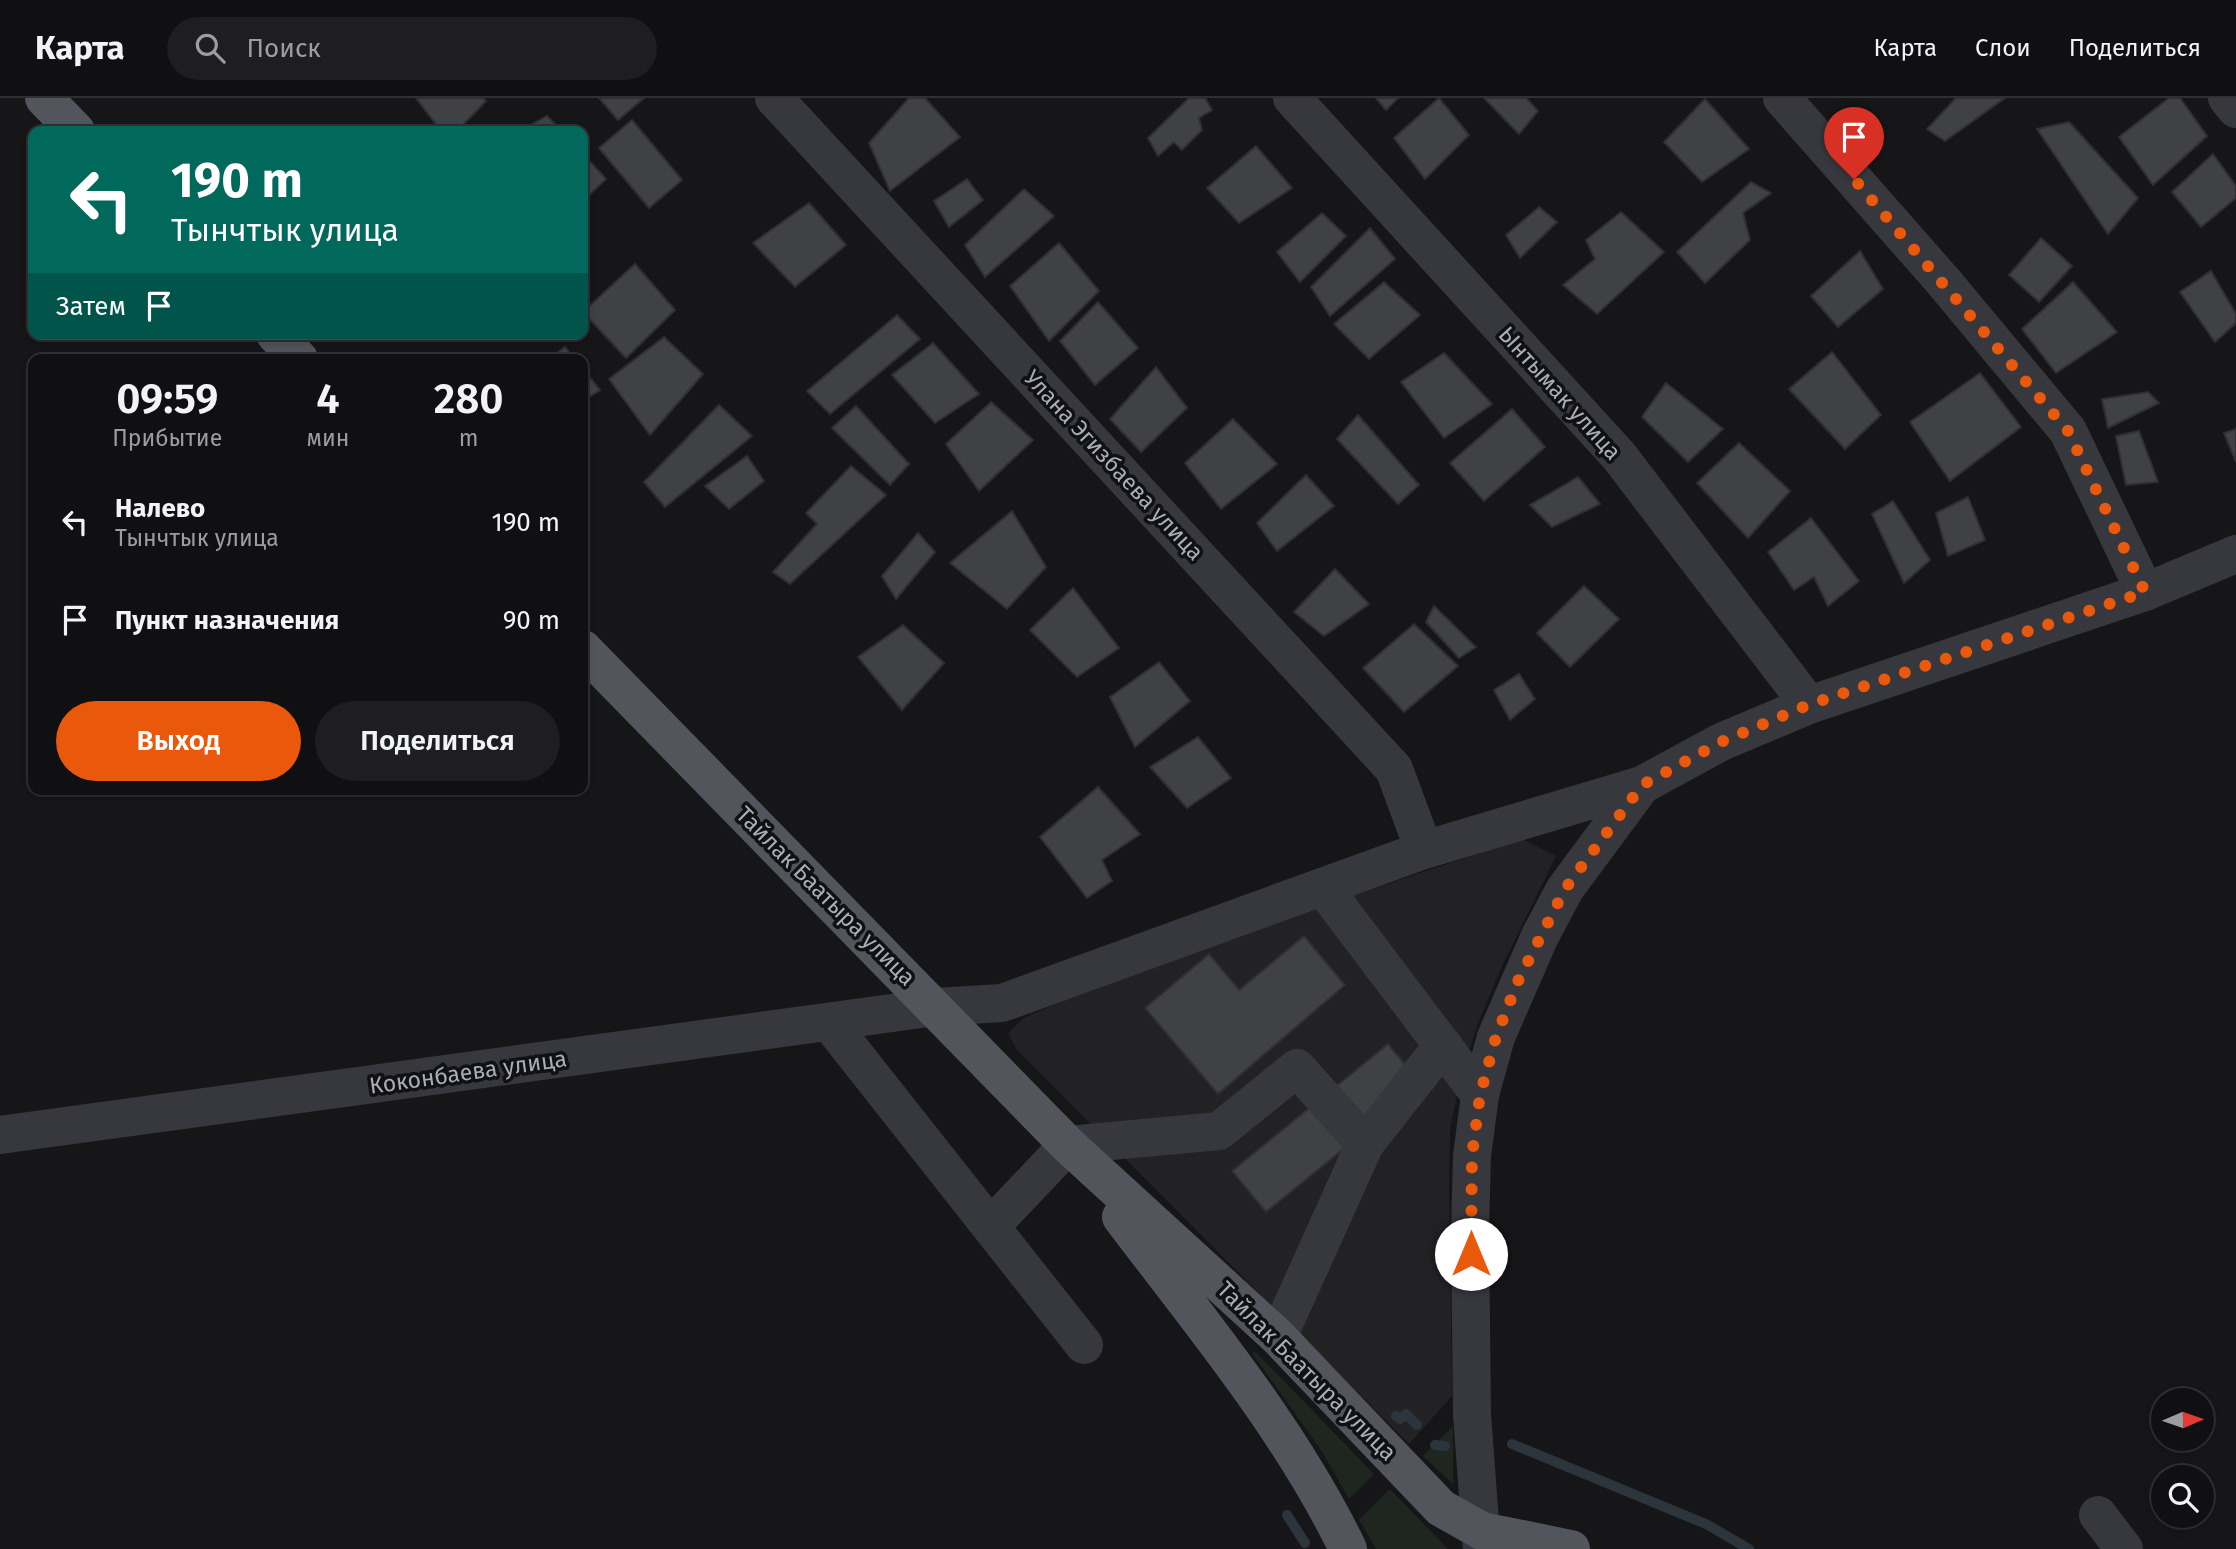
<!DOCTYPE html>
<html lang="ru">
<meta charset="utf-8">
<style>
body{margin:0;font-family:"Fira Sans",sans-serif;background:#1e1e20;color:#f1f3f6;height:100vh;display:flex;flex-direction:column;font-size:26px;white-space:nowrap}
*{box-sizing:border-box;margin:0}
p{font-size:23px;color:#9c9d9f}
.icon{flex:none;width:38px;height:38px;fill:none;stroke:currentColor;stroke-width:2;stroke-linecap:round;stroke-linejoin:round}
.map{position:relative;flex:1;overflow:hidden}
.panel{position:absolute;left:28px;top:256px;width:560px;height:441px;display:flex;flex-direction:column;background:#101012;border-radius:14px;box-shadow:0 4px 10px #0003,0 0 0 2px #303032}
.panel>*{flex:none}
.hud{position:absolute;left:28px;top:28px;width:560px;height:214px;border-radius:14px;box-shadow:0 4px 10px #0003,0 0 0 2px #303032;background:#00695c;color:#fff;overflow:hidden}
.needle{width:46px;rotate:88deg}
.buttons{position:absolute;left:2151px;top:1290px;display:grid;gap:14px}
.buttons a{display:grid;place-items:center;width:63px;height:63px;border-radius:50%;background:#101012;box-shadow:0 4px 10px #0003,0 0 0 2px #303032;font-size:35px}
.pin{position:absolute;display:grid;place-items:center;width:60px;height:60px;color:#fff;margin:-72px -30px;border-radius:50% 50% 50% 0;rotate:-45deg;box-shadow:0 0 7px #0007}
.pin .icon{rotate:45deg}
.me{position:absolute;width:77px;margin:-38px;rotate:0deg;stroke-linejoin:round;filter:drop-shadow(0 0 5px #0008)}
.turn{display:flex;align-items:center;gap:24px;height:147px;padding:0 28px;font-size:32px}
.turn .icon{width:91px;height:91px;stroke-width:2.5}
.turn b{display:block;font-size:49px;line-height:60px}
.then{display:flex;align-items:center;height:66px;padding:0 28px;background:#0003;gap:14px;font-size:26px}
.eta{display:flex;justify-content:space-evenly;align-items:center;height:119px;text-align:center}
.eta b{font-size:42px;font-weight:600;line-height:49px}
.cta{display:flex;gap:14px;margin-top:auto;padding:14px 28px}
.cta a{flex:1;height:80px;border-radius:42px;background:#ea580c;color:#fff;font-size:28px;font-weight:600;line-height:80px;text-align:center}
.cta a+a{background:#1e1e20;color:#f1f3f6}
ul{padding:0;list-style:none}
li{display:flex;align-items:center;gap:21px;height:98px;padding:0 28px}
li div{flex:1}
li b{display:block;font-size:26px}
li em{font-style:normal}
header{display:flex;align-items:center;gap:42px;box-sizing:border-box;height:98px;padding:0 35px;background:#101012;border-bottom:2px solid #303032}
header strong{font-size:33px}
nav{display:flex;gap:38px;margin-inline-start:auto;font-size:24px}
.search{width:490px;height:63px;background:#1e1e20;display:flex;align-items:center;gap:18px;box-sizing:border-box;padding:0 24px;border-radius:38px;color:#9c9d9f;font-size:26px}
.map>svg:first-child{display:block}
.built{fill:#222225}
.green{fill:#1e261f}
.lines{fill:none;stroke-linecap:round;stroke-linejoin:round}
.stream{stroke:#2c353c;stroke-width:10}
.building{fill:#404145;stroke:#303034;stroke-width:2}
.minor{stroke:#37383d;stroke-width:38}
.major{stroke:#53555c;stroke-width:38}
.route{stroke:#ea580c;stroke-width:12;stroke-dasharray:0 21.6}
.labels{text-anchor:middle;stroke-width:7;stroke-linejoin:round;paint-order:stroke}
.street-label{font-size:23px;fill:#a8adb8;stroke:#111113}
</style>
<header>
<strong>Карта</strong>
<div class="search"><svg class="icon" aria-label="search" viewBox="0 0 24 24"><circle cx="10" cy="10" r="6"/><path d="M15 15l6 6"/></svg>Поиск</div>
<nav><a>Карта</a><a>Слои</a><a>Поделиться</a></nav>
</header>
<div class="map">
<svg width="2236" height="1451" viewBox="0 0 2236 1451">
<rect width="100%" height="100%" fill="#161618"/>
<path class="built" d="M1522 741 1556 758 1503 866 1478 925 1460 982 1450 1032 1449 1085 1452 1298 1409 1346 1017 952 1008 935 1024 920 1121 875Z"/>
<g class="green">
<path d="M1255 1253 1374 1376 1349 1401 1323 1355 1252 1255Z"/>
<path d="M1453 1328V1386L1423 1358Z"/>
<path d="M1390 1391 1447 1450V1451H1376L1359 1422Z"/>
</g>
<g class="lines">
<g class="stream">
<path d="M1396 1318 1400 1321 1406 1316 1417 1327"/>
<path d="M1512 1346 1706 1426 1749 1451"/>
<path d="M1435 1347 1445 1348"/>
<path d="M1287 1417 1305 1445"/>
</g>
</g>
<g class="building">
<path d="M416 0H483L486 3 457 33H441Z"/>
<path d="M599 0H644L618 22Z"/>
<path d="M909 0H925L960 39 890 93 869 45Z"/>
<path d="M1189 0H1205L1212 12 1199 20 1202 32 1182 52 1174 44 1158 58 1148 40Z"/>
<path d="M1376 0H1398L1386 12Z"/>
<path d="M1439 0 1469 37 1425 81 1394 40Z"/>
<path d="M1484 0H1526L1538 13 1519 36Z"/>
<path d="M1956 0H2005L1945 43 1927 31Z"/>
<path d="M2169 0H2180L2207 38 2153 87 2119 39Z"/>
<path d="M1705 1 1749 51 1702 84 1664 44Z"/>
<path d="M547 18 562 33H522V32Z"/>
<path d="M632 22 682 82 649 110 599 50Z"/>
<path d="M2069 24 2138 100 2108 136 2037 31Z"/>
<path d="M1256 48 1292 90 1239 125 1207 90Z"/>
<path d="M583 56 606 81 583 103Z"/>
<path d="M2213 56 2236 88V100L2201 129 2172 94Z"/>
<path d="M967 81 983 102 949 129 934 103Z"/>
<path d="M1751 84 1771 95 1743 115 1750 142 1705 185 1677 154Z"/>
<path d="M1024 91 1054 118 985 179 965 147Z"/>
<path d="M809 105 846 147 795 189 753 145Z"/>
<path d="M1539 109 1557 124 1520 160 1506 137Z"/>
<path d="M1621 114 1664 154 1597 216 1563 187 1595 161 1586 142Z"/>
<path d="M1322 115 1346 138 1300 184 1277 154Z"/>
<path d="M1370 130 1395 161 1330 218 1311 189Z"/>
<path d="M2041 140 2072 168 2039 204 2009 177Z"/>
<path d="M1059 145 1099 193 1049 243 1010 188Z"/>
<path d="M1860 153 1883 191 1838 229 1811 198Z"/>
<path d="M635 166 675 212 626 260 583 214Z"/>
<path d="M2211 173 2236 216V225L2215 244 2180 194Z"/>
<path d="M1384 184 1420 217 1369 261 1334 226Z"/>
<path d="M2073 184 2117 234 2056 275 2022 231Z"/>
<path d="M1098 204 1138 250 1095 287 1060 243Z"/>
<path d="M897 217 920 241 830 316 807 293Z"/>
<path d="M664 239 703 276 650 337 609 281Z"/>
<path d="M933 245 979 296 935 325 892 277Z"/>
<path d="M565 249 574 261H550Z"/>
<path d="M1832 254 1881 317 1845 351 1789 291Z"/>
<path d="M1444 255 1492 306 1444 340 1401 284Z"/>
<path d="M1156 269 1187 310 1141 354 1110 321Z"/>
<path d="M583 271 600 292 583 303Z"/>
<path d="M1980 275 2021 329 1950 383 1910 324Z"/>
<path d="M1666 285 1723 331 1688 364 1642 319Z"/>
<path d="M2148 294 2159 305 2108 330 2102 301Z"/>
<path d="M991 304 1033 342 979 393 946 346Z"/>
<path d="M719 307 752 338 665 409 644 384Z"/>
<path d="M856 308 909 366 890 387 832 330Z"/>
<path d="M1512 311 1545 349 1484 403 1450 365Z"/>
<path d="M1358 317 1419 387 1398 406 1337 341Z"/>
<path d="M1233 321 1277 366 1221 411 1185 365Z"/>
<path d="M2236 331V364L2224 335Z"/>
<path d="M2139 333 2158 384 2126 387 2116 338Z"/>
<path d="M1739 345 1790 393 1748 440 1697 385Z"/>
<path d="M747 358 764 383 729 411 705 388Z"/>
<path d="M851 368 886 397 790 486 773 474 817 426 806 415Z"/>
<path d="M1306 377 1334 408 1277 453 1257 425Z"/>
<path d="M1578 379 1600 406 1552 429 1530 407Z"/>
<path d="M1968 399 1985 442 1948 458 1936 415Z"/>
<path d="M1893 403 1930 462 1904 485 1872 416Z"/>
<path d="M1012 413 1046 469 1007 511 950 465Z"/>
<path d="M1811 420 1859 483 1828 508 1814 479 1794 492 1768 454Z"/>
<path d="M918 435 935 454 896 501 882 478Z"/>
<path d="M1335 471 1369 506 1324 538 1294 514Z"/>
<path d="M1584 488 1619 521 1570 569 1537 535Z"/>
<path d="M1073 490 1119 550 1077 579 1030 532Z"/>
<path d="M1434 508 1476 549 1459 560 1426 524Z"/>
<path d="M1414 526 1458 568 1404 614 1363 570Z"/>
<path d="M903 527 944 565 902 612 858 559Z"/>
<path d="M1159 564 1190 603 1135 649 1110 599Z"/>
<path d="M1519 576 1535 601 1510 622 1494 592Z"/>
<path d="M1198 639 1231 680 1187 710 1150 669Z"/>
<path d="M1098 689 1140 736 1102 762 1112 783 1087 800 1040 739Z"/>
<path d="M1304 838 1345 887 1218 996 1145 910 1209 856 1239 892Z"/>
<path d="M1388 946 1422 987 1266 1114 1232 1073Z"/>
</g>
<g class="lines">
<g class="minor">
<path d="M774 0 1394 671 1424 752"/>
<path d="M1292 0 1619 358 1809 607"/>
<path d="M1782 0 1943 183 2068 333 2145 494"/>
<path d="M2227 0 2236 11"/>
<path d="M1323 789 1480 997"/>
<path d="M829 924 1084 1247"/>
<path d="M0 1037 936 909 1002 905 1424 752 1642 687 1721 644 1809 607 2145 494 2236 456"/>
<path d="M1365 1046 1443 947"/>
<path d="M992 1127 1068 1047 1219 1033 1297 970 1365 1046 1278 1239"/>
<path d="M2098 1417 2124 1451"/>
<path d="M1482 1451 1472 1316 1470 1132 1472 1058 1480 997 1496 939 1540 838 1565 791 1642 687"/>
</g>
<g class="major">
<path d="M44 0 76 33"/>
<path d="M275 236 299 261"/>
<path d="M583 551 1068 1047 1278 1239 1441 1410 1482 1433 1571 1451"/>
<path d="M1121 1119C1201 1225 1290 1331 1348 1451"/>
</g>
</g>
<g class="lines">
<path class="route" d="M1471 1156 1472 1058 1480 997 1496 939 1518 883 1565 791 1642 687 1721 644 1808 607 2145 494 2068 333 1854 81"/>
</g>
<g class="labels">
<g class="street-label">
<text transform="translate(1560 295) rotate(48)" y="8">Ынтымак улица</text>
<text transform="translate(1114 367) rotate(47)" y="8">Улана Эгизбаева улица</text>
<text transform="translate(826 798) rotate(45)" y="8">Тайлак Баатыра улица</text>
<text transform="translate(468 974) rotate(-8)" y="8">Коконбаева улица</text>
<text transform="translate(1307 1273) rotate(45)" y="8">Тайлак Баатыра улица</text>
</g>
</g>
</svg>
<div class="buttons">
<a><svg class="needle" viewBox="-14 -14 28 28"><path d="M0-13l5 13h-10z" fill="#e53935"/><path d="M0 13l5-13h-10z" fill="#9c9d9f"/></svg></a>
<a><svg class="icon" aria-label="search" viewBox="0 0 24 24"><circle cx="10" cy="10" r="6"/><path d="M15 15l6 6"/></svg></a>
</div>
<div class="pin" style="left:1854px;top:81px;background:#d93025"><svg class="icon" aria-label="arrive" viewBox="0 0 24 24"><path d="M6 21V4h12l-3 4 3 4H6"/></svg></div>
<svg class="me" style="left:1471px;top:1156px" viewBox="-20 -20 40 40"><circle r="19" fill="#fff"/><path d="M0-13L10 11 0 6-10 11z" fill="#ea580c"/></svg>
<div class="hud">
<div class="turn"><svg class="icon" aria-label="left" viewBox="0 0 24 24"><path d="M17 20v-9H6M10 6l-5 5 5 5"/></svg><div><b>190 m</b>Тынчтык улица</div></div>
<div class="then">Затем<svg class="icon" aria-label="arrive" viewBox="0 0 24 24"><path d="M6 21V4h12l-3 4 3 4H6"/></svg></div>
</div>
<section class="panel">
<div class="eta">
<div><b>09:59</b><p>Прибытие</p></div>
<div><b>4</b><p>мин</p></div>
<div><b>280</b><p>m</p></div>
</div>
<ul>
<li><svg class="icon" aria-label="left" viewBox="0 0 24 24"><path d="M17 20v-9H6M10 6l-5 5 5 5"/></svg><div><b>Налево</b><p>Тынчтык улица</p></div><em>190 m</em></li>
<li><svg class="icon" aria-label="arrive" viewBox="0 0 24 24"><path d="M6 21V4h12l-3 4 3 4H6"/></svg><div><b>Пункт назначения</b></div><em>90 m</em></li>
</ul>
<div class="cta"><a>Выход</a><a>Поделиться</a></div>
</section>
</div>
